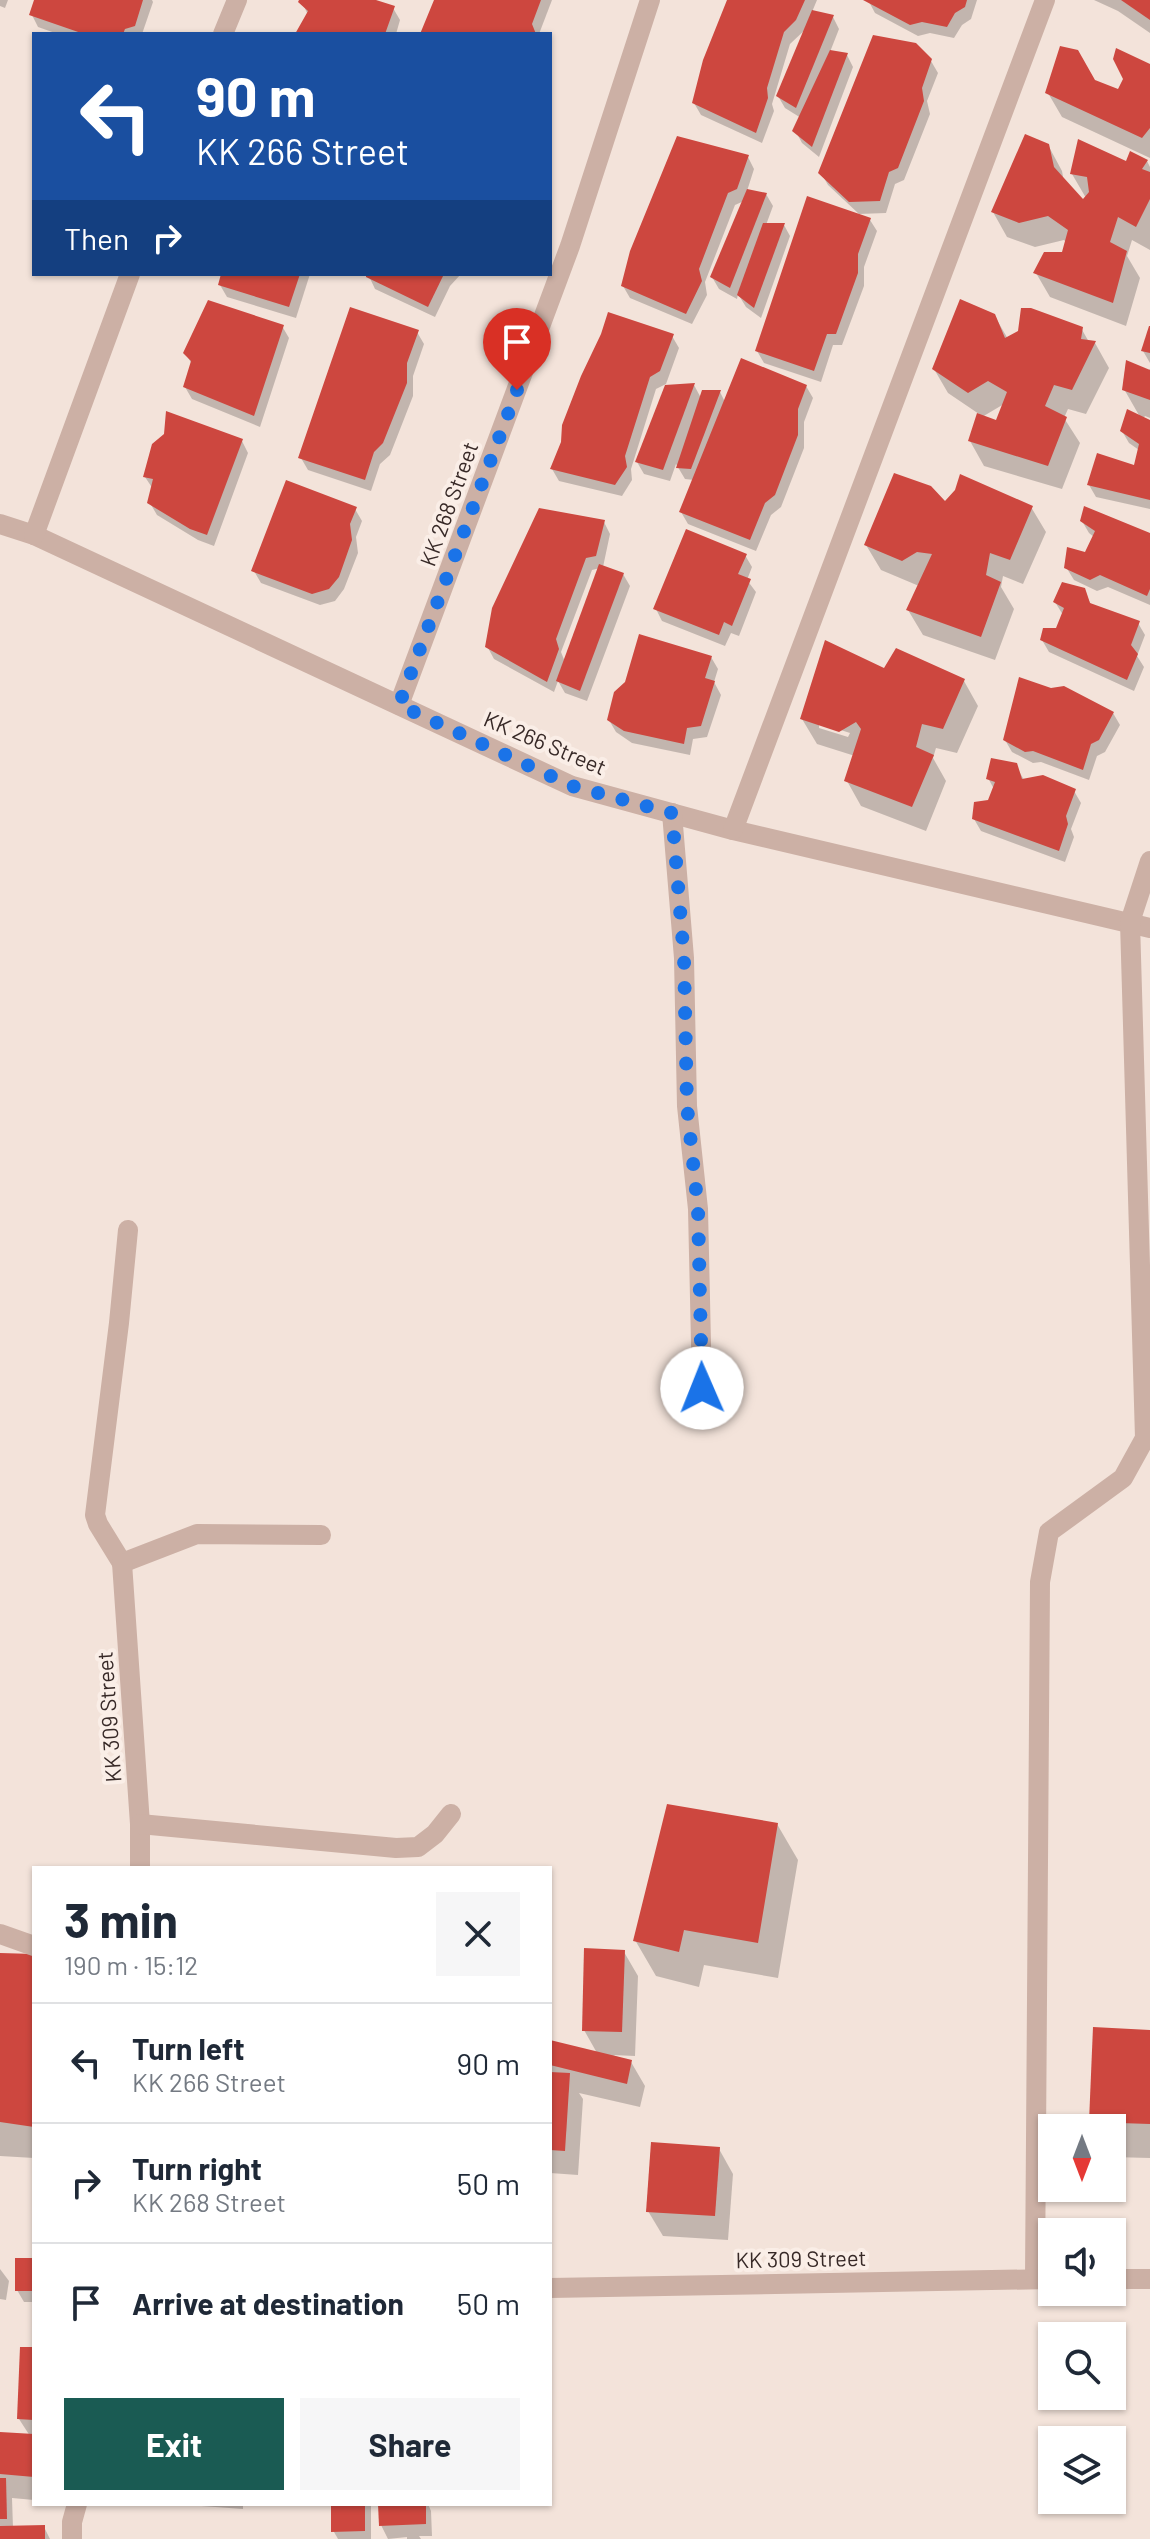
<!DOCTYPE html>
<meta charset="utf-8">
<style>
body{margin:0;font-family:Barlow,sans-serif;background:#f6f6f7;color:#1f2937;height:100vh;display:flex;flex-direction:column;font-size:30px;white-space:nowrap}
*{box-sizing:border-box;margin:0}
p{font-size:26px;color:#747a83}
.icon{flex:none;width:44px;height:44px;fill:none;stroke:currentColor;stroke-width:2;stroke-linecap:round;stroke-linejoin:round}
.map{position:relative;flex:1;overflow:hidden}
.drawer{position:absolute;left:32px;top:1866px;width:520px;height:640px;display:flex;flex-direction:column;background:#fff;border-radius:0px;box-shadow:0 2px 6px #0004}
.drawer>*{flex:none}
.banner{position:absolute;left:32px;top:32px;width:520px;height:244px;border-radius:0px;box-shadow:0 2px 6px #0004;background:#1a4fa0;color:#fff;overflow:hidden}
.needle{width:52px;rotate:180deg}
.buttons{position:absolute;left:1038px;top:2114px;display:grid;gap:16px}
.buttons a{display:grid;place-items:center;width:88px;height:88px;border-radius:0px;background:#fff;box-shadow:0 2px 6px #0004;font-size:40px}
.pin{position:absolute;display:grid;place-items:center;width:68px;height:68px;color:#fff;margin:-82px -34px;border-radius:50% 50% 50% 0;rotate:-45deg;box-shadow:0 0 8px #0007}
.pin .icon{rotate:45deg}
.me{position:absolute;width:88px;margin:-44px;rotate:359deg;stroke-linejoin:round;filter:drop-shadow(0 0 6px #0008)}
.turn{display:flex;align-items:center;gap:28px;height:168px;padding:0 32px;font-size:36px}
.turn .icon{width:104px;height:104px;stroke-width:2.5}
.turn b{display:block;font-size:56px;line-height:68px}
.then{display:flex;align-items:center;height:76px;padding:0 32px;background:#0003;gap:16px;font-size:30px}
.round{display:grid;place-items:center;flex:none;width:84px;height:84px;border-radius:0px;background:#f6f6f7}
.summary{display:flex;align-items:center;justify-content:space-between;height:136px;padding:0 32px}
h1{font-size:48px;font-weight:700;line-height:60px}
.primary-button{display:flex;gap:16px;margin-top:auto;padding:16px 32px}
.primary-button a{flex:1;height:92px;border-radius:0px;background:#1a5b53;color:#fff;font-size:32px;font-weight:700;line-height:92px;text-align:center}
.primary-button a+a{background:#f6f6f7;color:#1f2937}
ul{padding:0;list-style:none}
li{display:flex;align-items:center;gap:24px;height:120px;padding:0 32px;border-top:2px solid #e0e1e3}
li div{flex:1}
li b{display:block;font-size:30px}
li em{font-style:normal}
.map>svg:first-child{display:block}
.shadow{fill:#0003;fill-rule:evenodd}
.building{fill:#cd473f}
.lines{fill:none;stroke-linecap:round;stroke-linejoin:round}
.minor{stroke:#ccb0a5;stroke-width:20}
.route{stroke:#1a73e8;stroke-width:14;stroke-dasharray:0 25.2}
.labels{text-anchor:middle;stroke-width:8;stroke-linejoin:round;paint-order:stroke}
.street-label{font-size:22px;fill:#372927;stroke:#faeee7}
</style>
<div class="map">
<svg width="1150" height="2539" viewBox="0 0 1150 2539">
<rect width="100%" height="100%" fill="#f3e3da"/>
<g class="shadow">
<path d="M0 0H8L5 8 0 6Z"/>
<path d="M36 0H152L153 2 142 34H58L38 27 32 15Z"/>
<path d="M301 0H370L393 8 400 20 396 34H298L308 15Z"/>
<path d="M436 0H552L539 34H423Z"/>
<path d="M729 0H817L812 12 833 17 839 29 830 52 847 55 853 67 819 157 802 143 795 130 801 118 785 108 778 96 807 28 790 44 772 104 774 111 762 143 701 115 694 103Z"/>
<path d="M868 0H977L971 19 962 25 954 38 930 33 918 36 875 13Z"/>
<path d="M1094 0H1150V33L1118 11Z"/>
<path d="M931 61 938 73 927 101 930 114 904 180 895 184 886 213 859 214 828 185 821 173Z"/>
<path d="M1150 66V158L1062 117 1048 93 1094 82 1119 92Z"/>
<path d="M1048 145 1062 171 1064 182 1083 202 1086 198 1072 174 1147 161 1150 167V250L1132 240 1127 256 1140 278 1126 326 1050 297 1036 273 1063 254 1066 242 1064 240 1035 247 1007 237 993 212Z"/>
<path d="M748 157 754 169 747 191 766 194 773 206 766 225H784L790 236 761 318 746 307 738 294 737 299 719 289 712 277 744 201 735 205 705 282 707 295 692 324 630 298 623 286Z"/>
<path d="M870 220 877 231 864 267V286L842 345H833L821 382 764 363 757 351Z"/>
<path d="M223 274H310L296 318 227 297 220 285Z"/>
<path d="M368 274H461L450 286 435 317 375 289Z"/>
<path d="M994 315 1008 339 1081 328 1089 342 1095 343 1109 368 1086 414 1068 409 1064 418 1080 443 1062 489 984 466 970 441 979 414 948 393 934 369ZM1004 404 997 422 982 417Z"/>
<path d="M282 326 289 338 260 427 192 399 185 387 192 364 185 353Z"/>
<path d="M1150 331V363L1143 351Z"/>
<path d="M417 332 424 344 413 376V396L390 455 380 464 371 491 308 470 301 458Z"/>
<path d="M672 336 679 348 666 384 656 389 631 469 632 480 622 496 559 481 552 469Z"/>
<path d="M1150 369V418L1145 416 1143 419 1150 422V509L1096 497 1089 485 1135 468 1139 450 1129 443 1122 431 1140 417 1124 389Z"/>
<path d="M694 385 701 398 720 392 725 402 806 386 813 398 804 422V448L781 507 771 515 756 551 688 524 681 512 694 480 685 479 676 464 670 481 644 474 637 462Z"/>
<path d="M242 441 248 453 214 546 198 540 157 515 150 503 153 489 145 477Z"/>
<path d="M945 504 1031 507 1046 532 1023 584 1003 576 1001 587 1014 609 995 660 923 635 908 610 919 586 881 570 866 545Z"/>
<path d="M355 509 362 521 356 537 358 553 344 589 335 601 320 605 261 583 254 571Z"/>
<path d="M1082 521 1150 535V605L1108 587 1097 591 1074 580 1066 567 1087 554 1094 537 1089 533Z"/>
<path d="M604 522 610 534 603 567 623 574 630 586 587 701 565 693 558 681 554 692 494 659 487 646ZM600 568 565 662 561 652 592 570Z"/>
<path d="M745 555 752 567 747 580 756 592 739 636 731 633 725 646 662 621 656 609Z"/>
<path d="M1083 590 1092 606 1138 623 1145 635 1137 656 1144 667 1134 691 1049 652 1042 640 1057 631 1063 615 1055 602Z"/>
<path d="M711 657 718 669 714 682 721 695 707 737 693 739 690 755 632 743 616 732 609 720 627 683Z"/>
<path d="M885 671 964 681 978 706 957 753 936 748 933 758 946 781 926 831 861 806 847 781 855 756 817 744 802 719ZM819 723 850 733 848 737 819 728Z"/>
<path d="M1113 713 1120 725 1105 752 1097 756 1089 780 1041 762 1033 763 1012 752 1005 740Z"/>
<path d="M1015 764 1024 780 1074 791 1081 803 1071 829 1074 837 1065 862 981 831 974 819 990 802 994 789 988 778Z"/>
<path d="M777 1824 798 1860 778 1978 704 1965 699 1987 656 1976 635 1940Z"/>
<path d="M624 1952 638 1976 635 2056 613 2055 631 2062 645 2086 640 2107 579 2093 583 2099 578 2175 550 2173V2042L597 2053 584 2030Z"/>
<path d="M0 1955 34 1956V2158L0 2156Z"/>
<path d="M1150 2032V2158L1112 2157V2128H1095L1091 2121Z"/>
<path d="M719 2149 733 2174 728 2240 663 2236 648 2211Z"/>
<path d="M34 2260V2302H24L17 2290Z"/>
<path d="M0 2269 9 2281 6 2300 0 2299Z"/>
<path d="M34 2349V2500L12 2498 13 2528 44 2527 50 2539H0V2434L30 2436 19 2419Z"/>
<path d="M174 2504H243V2509Z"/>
<path d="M325 2504V2505L273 2504Z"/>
<path d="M334 2504H371V2539H338L334 2532Z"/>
<path d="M380 2504H428L431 2511 432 2536H419L421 2539H407V2537L388 2539 381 2525Z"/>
</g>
<g class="building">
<path d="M34 0H143L135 26 125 29 123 34H84L29 15Z"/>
<path d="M299 0H376L395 6 385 34H295L308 11 298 2Z"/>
<path d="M434 0H541L532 24 536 34H420Z"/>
<path d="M727 0H805L796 20 784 32 767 88 768 98 756 133 692 103 703 60Z"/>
<path d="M863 0H967L965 7 955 13 947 27 922 22 910 25Z"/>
<path d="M1121 0H1150V20Z"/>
<path d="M812 10 834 15 796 108 776 96Z"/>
<path d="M873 35 916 43 932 59 922 88 924 101 898 168 889 172 880 201 849 202 818 173Z"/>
<path d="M1060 46 1078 50 1095 80 1118 89 1123 79 1113 59 1116 48 1150 64V128L1142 138 1045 93Z"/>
<path d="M830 50 848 53 812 147 792 131Z"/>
<path d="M1025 134 1049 144 1054 167 1083 199 1089 192 1087 177 1070 174 1078 139 1126 161 1130 151 1148 160 1142 169 1150 172V199L1136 227 1118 217 1110 242 1127 251 1113 303 1033 273 1044 252H1062L1068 230 1048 216 1019 223 991 212Z"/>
<path d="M677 136 749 155 737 189 728 193 699 269 702 281 686 314 621 286 630 251Z"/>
<path d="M747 189 767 193 730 288 710 277Z"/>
<path d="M807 196 871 218 858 254V273L836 334H827L814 371 755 351Z"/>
<path d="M763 223H785L754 308 737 295Z"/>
<path d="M221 274H300L289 307 218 285Z"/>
<path d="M366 274H444L428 307 366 277Z"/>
<path d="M960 299 995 314 1005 338 1018 331 1021 308H1031L1083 327 1081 339 1096 341 1072 390 1054 385 1045 406 1067 417 1048 466 968 441 977 413 996 420 1007 392 988 381 968 393 932 369Z"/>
<path d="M208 300 284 325 254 416 183 387 191 361 183 353Z"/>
<path d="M350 307 419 330 407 363V383L383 443 374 452 365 480 298 458Z"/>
<path d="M608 312 674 334 660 371 650 377 625 456 627 467 615 485 550 469 561 442 562 425 581 376 601 334Z"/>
<path d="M1149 326H1150V353L1141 351Z"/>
<path d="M741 358 807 385 798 409V435L775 495 765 503 750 540 679 512Z"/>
<path d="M1126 360 1150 370V400L1122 390Z"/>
<path d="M695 383 663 470 635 462 665 385Z"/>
<path d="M702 390H721L691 469 676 468Z"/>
<path d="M1127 409 1150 420V500L1087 485 1097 453 1134 465 1139 444 1120 431Z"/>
<path d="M166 411 243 439 207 535 190 529 147 503 153 479 143 477 152 444 164 434Z"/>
<path d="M894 473 931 486 945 501 955 490 960 474 1033 506 1010 560 990 553 986 575 1001 582 981 637 906 610 932 554 917 552 902 561 864 545Z"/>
<path d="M286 480 357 507 350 524 352 540 339 577 329 589 312 594 251 571Z"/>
<path d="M1084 506 1150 533V589L1147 596 1100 575 1090 580 1064 568 1067 547 1085 552 1095 531 1080 521Z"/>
<path d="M539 508 605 520 596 556 586 558 556 639 559 649 547 682 485 647 492 608Z"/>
<path d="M686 529 747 554 738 574 751 579 732 626 724 622 719 635 653 609Z"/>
<path d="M599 564 624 573 580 691 556 681Z"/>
<path d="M1062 582 1085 588 1090 603 1140 621 1131 645 1138 654 1127 680 1040 640 1043 628H1056L1064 608 1053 602Z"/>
<path d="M639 634 712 656 705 678 715 681 701 726 687 728 684 744 624 731 607 720 614 692 625 682Z"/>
<path d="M825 640 884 668 896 648 965 679 943 729 922 724 916 747 934 755 912 807 844 781 861 729 856 722 839 732 800 719Z"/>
<path d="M1019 677 1051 688 1064 686 1114 712 1099 740 1091 744 1083 770 1033 751 1025 752 1003 740Z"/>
<path d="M991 758 1017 763 1022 779 1043 775 1076 789 1066 816 1068 824 1059 851 972 819 974 802 988 800 995 782 986 779Z"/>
<path d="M667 1804 778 1823 758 1943 684 1930 679 1952 633 1941Z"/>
<path d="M584 1948 625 1950 622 2032 582 2031Z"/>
<path d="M0 1953 34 1954V2127L0 2122Z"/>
<path d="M1093 2027 1150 2030V2124L1089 2122Z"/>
<path d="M550 2040 632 2060 627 2084 550 2065Z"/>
<path d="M550 2072 570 2073 565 2151 550 2150Z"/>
<path d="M651 2142 720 2147 715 2216 646 2212Z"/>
<rect x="15" y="2258" width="19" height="33"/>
<path d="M20 2347H34V2420L17 2419Z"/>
<path d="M0 2432 34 2434V2477L0 2474Z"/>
<path d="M0 2478H6L7 2519H0Z"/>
<path d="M331 2504H365V2531L331 2532Z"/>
<path d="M378 2504H426V2524L379 2526Z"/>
<path d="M45 2525V2539H0V2526Z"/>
</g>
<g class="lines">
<g class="minor">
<path d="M223 34 237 0"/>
<path d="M0 524 34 535 572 786 733 830 1150 928"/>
<path d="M34 535 130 274"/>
<path d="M399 705 570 246 650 0"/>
<path d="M672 813 684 958 687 1106 698 1209 702 1388"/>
<path d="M733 830 1045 0"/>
<path d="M128 1230 119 1323 95 1515 98 1524 122 1563 197 1534 321 1535"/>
<path d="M122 1563 140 1824V1868"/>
<path d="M140 1824 396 1848 418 1847 435 1834 451 1814"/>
<path d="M0 1934 34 1946"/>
<path d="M1035 2279 1040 1582 1049 1532 1123 1478 1145 1438 1130 922 1150 861"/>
<path d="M1112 2279H1150"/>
<path d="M550 2288 1052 2279"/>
<path d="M72 2539V2522L77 2504"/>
</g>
</g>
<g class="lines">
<path class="route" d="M517 390 399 705 572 786 672 813 684 958 687 1106 698 1209 702 1388"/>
</g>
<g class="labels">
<g class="street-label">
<text transform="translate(449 504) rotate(-70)" y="8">KK 268 Street</text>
<text transform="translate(545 743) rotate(23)" y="8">KK 266 Street</text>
<text transform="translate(109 1717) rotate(-94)" y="8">KK 309 Street</text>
<text transform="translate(801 2259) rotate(-1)" y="8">KK 309 Street</text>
</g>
</g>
</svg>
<div class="buttons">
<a><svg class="needle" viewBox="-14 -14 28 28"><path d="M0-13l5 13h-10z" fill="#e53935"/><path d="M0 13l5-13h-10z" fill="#747a83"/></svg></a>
<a><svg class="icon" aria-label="sound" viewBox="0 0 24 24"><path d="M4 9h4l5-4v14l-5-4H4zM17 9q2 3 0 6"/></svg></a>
<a><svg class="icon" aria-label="search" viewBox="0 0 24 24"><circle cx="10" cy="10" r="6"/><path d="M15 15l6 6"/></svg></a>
<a><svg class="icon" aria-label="layers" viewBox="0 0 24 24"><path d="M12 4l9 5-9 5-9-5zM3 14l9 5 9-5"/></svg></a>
</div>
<div class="pin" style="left:517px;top:390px;background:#d93025"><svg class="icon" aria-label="arrive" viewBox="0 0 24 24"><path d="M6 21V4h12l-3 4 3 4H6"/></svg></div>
<svg class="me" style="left:702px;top:1388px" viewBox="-20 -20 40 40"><circle r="19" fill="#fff"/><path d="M0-13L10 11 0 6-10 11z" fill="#1a73e8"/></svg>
<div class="banner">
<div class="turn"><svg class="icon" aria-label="left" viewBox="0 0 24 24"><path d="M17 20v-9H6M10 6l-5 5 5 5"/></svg><div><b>90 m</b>KK 266 Street</div></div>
<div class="then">Then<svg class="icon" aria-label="right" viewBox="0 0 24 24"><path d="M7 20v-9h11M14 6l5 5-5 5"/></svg></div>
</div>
<section class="drawer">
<div class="summary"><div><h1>3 min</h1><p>190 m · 15:12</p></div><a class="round"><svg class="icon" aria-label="close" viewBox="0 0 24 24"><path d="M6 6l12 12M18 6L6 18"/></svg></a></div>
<ul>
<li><svg class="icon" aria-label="left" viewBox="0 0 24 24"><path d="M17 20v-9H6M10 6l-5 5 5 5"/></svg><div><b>Turn left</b><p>KK 266 Street</p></div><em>90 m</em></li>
<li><svg class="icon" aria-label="right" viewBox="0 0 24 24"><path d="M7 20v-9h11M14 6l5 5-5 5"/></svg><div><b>Turn right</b><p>KK 268 Street</p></div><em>50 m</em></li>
<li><svg class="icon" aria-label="arrive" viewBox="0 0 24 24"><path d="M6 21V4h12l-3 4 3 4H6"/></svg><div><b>Arrive at destination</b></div><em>50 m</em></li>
</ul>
<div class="primary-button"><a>Exit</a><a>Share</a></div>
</section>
</div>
